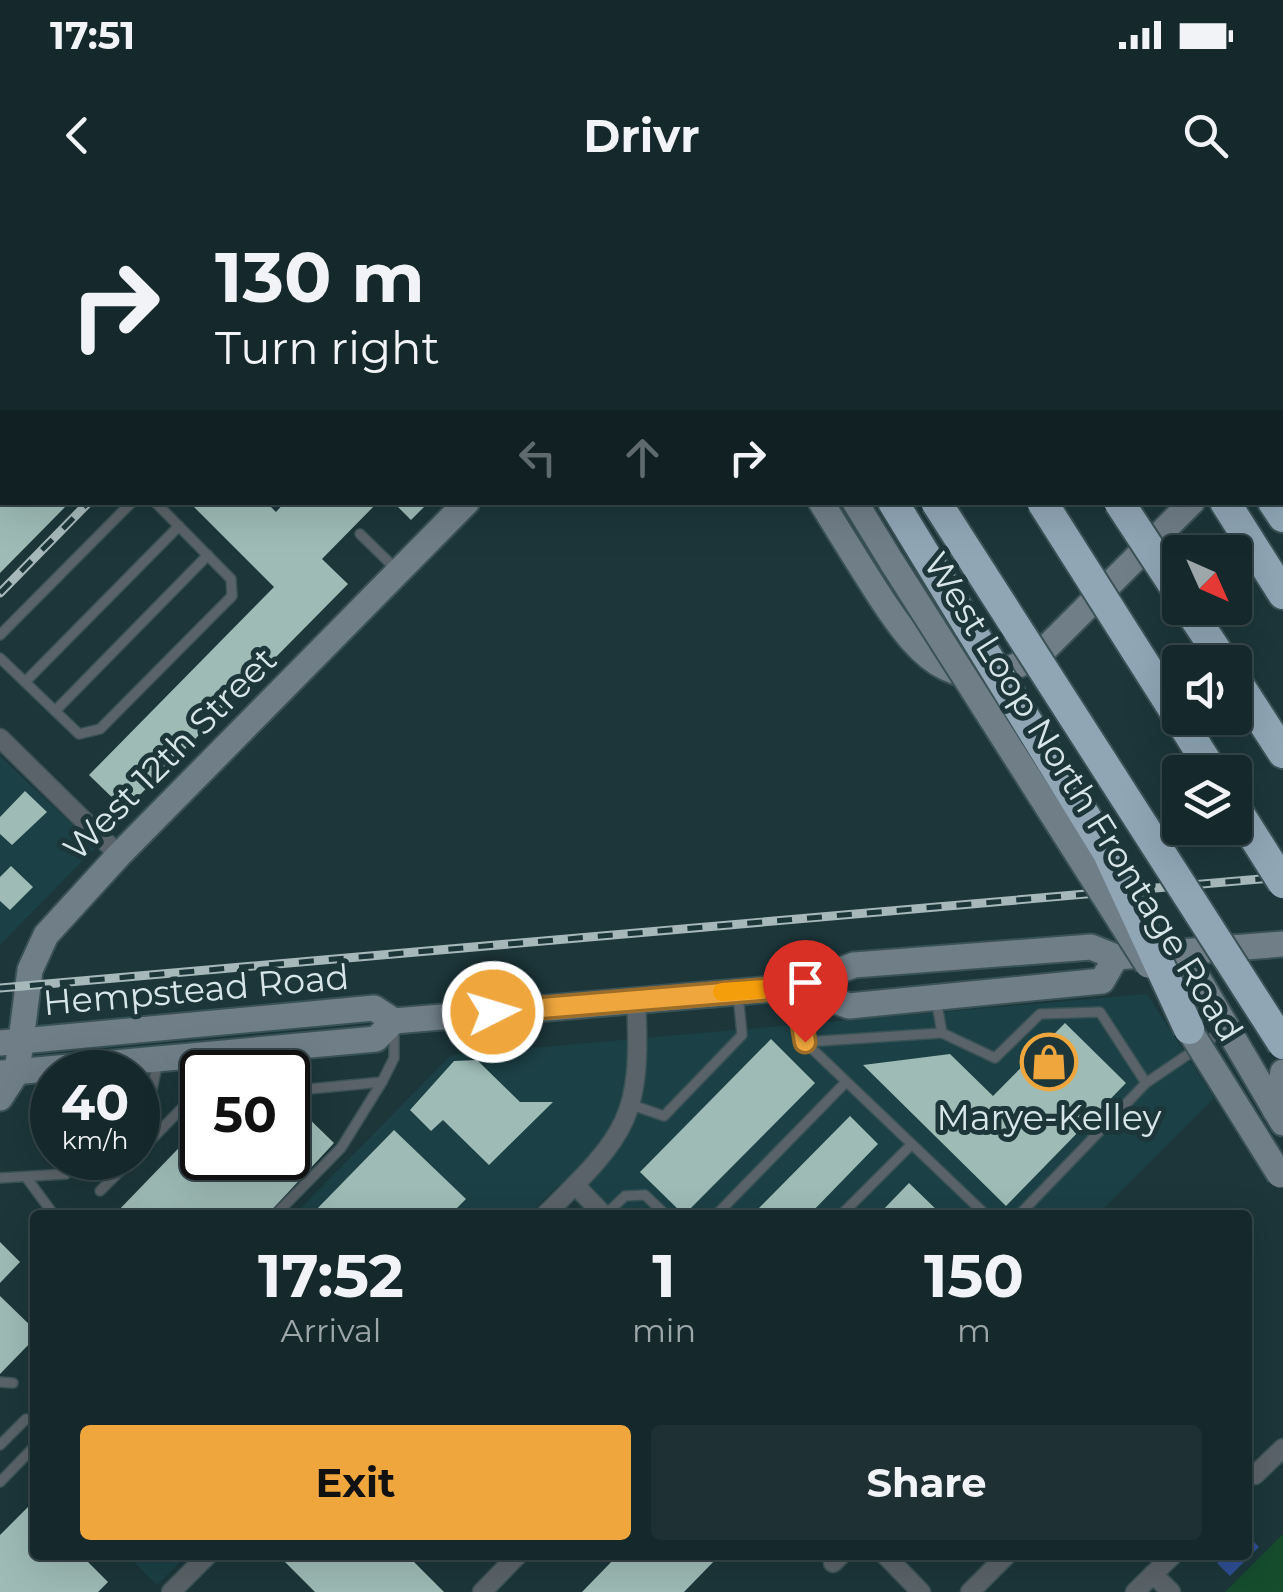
<!DOCTYPE html>
<style>
body{margin:0;font-family:Montserrat,sans-serif;background:#1e3034;color:#f1f3f6;height:100vh;display:flex;flex-direction:column;font-size:38px;white-space:nowrap}
*{box-sizing:border-box;margin:0}
p{font-size:32px;color:#9da6a9}
.icon{flex:none;width:55px;height:55px;fill:none;stroke:currentColor;stroke-width:2;stroke-linecap:round;stroke-linejoin:round}
.map{position:relative;flex:1;overflow:hidden}
.side{position:absolute;left:30px;top:1010px;width:1222px;height:350px;display:flex;flex-direction:column;background:#15282c;border-radius:10px;box-shadow:0 10px 40px #0002,0 0 0 2px #344448}
.side>*{flex:none}
.top-card{position:absolute;left:0px;top:0px;width:1285px;height:305px;box-shadow:0 10px 40px #0002,0 0 0 2px #344448;background:#15282c;color:#f1f3f6;overflow:hidden}
.needle{width:65px;rotate:135deg}
.tools{position:absolute;left:1162px;top:335px;display:grid;gap:20px}
.tools a{display:grid;place-items:center;width:90px;height:90px;border-radius:10px;background:#15282c;box-shadow:0 10px 40px #0002,0 0 0 2px #344448;font-size:50px}
.speed{position:absolute;left:30px;top:850px;display:flex;gap:20px;font-size:50px;font-weight:700;text-align:center}
.speed>*{display:grid;place-content:center;width:130px;height:130px;border-radius:50%;background:#15282c;box-shadow:0 10px 40px #0002,0 0 0 2px #344448;line-height:1}
.speed small{font-size:25px;font-weight:400}
.speed .limit{border:5px solid #111;border-radius:15px;background:#fff;color:#111}
.pin{position:absolute;display:grid;place-items:center;width:85px;height:85px;color:#fff;margin:-102px -42px;border-radius:50% 50% 50% 0;rotate:-45deg;box-shadow:0 0 10px #0007}
.pin .icon{rotate:45deg}
.me{position:absolute;width:110px;margin:-55px;rotate:85deg;stroke-linejoin:round;filter:drop-shadow(0 0 8px #0008)}
.turn{display:flex;align-items:center;gap:35px;height:210px;padding:0 50px;font-size:45px}
.turn .icon{width:130px;height:130px;stroke-width:2.5}
.turn b{display:block;font-size:70px;line-height:85px}
.lanes{display:flex;align-items:center;height:95px;padding:0 50px;background:#0003;justify-content:center;gap:50px;direction:ltr}
.lanes .off{opacity:.35}
.eta{display:flex;justify-content:space-evenly;align-items:center;height:170px;text-align:center}
.eta b{font-size:60px;font-weight:700;line-height:70px}
.cta{display:flex;gap:20px;margin-top:auto;padding:20px 50px}
.cta a{flex:1;height:115px;border-radius:10px;background:#efa73d;color:#111;font-size:40px;font-weight:700;line-height:115px;text-align:center}
.cta a+a{background:#1e3034;color:#f1f3f6}
.status{display:flex;justify-content:space-between;align-items:center;height:70px;padding:0 50px;background:#15282c;direction:ltr}
.status svg{height:28px;fill:currentColor}
header{display:flex;justify-content:space-between;align-items:center;height:130px;padding:0 50px;background:#15282c;font-size:45px;font-weight:700}
.map>svg:first-child{display:block}
.built{fill:#1b4045}
.green{fill:#154d2d}
.water{fill:#2e4e92}
.building{fill:#9ebbb5}
.lines{fill:none;stroke-linecap:round;stroke-linejoin:round}
.lane-casing{stroke:#3a5256;stroke-width:12}
.street-casing{stroke:#3a5256;stroke-width:21}
.secondary-casing{stroke:#3a5256;stroke-width:29}
.highway-casing{stroke:#3a5256;stroke-width:34}
.lane{stroke:#5a6369;stroke-width:9}
.street{stroke:#5a6369;stroke-width:18}
.secondary{stroke:#707e88;stroke-width:25}
.highway{stroke:#90a6b5;stroke-width:30}
.rail-casing{stroke:#a6b8ba;stroke-width:9}
.rail{stroke:#1c363a;stroke-width:5;stroke-dasharray:15;stroke-linecap:butt}
.secondary-bridge-casing{stroke:#3a5256;stroke-width:29;stroke-linecap:butt}
.highway-bridge-casing{stroke:#3a5256;stroke-width:34;stroke-linecap:butt}
.secondary-bridge{stroke:#707e88;stroke-width:25}
.highway-bridge{stroke:#90a6b5;stroke-width:30}
.route-casing{stroke:#9b6d28;stroke-width:25}
.route{stroke:#efa73d;stroke-width:18}
.slow{stroke:#f59e0b;stroke-width:18}
.labels{text-anchor:middle;stroke-width:10;stroke-linejoin:round;paint-order:stroke}
.street-label{font-size:35px;fill:#d7e6e8;stroke:#1c363a}
.poi-label{font-size:35px;fill:#d7e6e8;stroke:#1c363a}
</style>
<div class="status"><b>17:51</b><svg viewBox="0 0 49 12"><path d="M0 12V9h3v3zM5 12V6h3v6zM10 12V3h3v9zM15 12V0h3v12zM26 1h20v11H26zM47 4h2v5h-2z"/></svg></div>
<header><svg class="icon" aria-label="back" viewBox="0 0 24 24"><path d="M15 5l-7 7 7 7"/></svg>Drivr<svg class="icon" aria-label="search" viewBox="0 0 24 24"><circle cx="10" cy="10" r="6"/><path d="M15 15l6 6"/></svg></header>
<div class="map">
<svg width="1283" height="1392" viewBox="0 0 1283 1392">
<rect width="100%" height="100%" fill="#1c363a"/>
<g class="built">
<path d="M0 556 96 647 0 745Z"/>
<path d="M1147 794 1214 898 1097 1015H589L559 985 528 1015H294L451 855Z"/>
<path d="M127 1355H187L157 1385Z"/>
</g>
<path class="green" d="M1283 1334V1392H1225Z"/>
<path class="water" d="M1248 1336 1259 1347 1230 1376 1217 1363 1230 1355H1248Z"/>
<g class="building">
<path d="M0 302H70L0 373Z"/>
<path d="M189 302H266L276 312 285 302H378L322 359 348 384 125 610 89 575 274 387Z"/>
<path d="M393 302H429L411 320Z"/>
<path d="M25 591 47 612 12 645 0 634V617Z"/>
<path d="M11 666 33 687 10 710 0 701V677Z"/>
<path d="M1065 823 1126 883 1006 1006 863 865 950 854 993 896Z"/>
<path d="M771 839 815 883 684 1015 640 972Z"/>
<path d="M477 860 520 902H553L489 965 443 920 431 931 410 910 454 861Z"/>
<path d="M297 907 334 943 267 1015H114L202 924V958H288V916Z"/>
<path d="M850 916 878 944 809 1015H752Z"/>
<path d="M394 930 466 999 450 1015H311Z"/>
<path d="M909 983 942 1015H878Z"/>
<path d="M0 1042 20 1062 0 1083Z"/>
<path d="M0 1096 35 1130V1138L0 1174Z"/>
<path d="M35 1300V1355H81L108 1382 98 1392H0V1335Z"/>
<path d="M278 1355H407L444 1392H315Z"/>
<path d="M618 1355H720L684 1392H582Z"/>
</g>
<g class="lines">
<g class="lane-casing">
<g id="lane">
<path d="M522 0 524 2"/>
<path d="M24 2 27 0"/>
<path d="M432 2 435 0"/>
<path d="M495 2 497 0"/>
<path d="M0 27 2 25"/>
<path d="M0 40 2 42"/>
<path d="M360 334 397 370"/>
<path d="M0 435 132 302"/>
<path d="M0 458 79 534 100 529 232 396 231 379 155 302"/>
<path d="M25 482 179 326"/>
<path d="M55 511 208 355"/>
<path d="M796 790 805 842 986 1015"/>
<path d="M936 799 942 833"/>
<path d="M805 842 942 833 995 858 1040 814 1100 812 1146 883"/>
<path d="M185 857 191 899"/>
<path d="M288 891 382 882 394 858V829"/>
<path d="M138 903 152 889 158 862"/>
<path d="M632 905 664 916 742 835 738 794"/>
<path d="M138 953 191 899 202 898"/>
<path d="M26 977 54 1015"/>
<path d="M0 978 66 974 82 958"/>
<path d="M100 991 133 958"/>
<path d="M275 1015 341 948 382 882"/>
<path d="M605 1015 625 996 645 995 666 1015"/>
<path d="M716 1015 846 882"/>
<path d="M841 1015 911 945"/>
<path d="M1019 1015 1146 883 1224 830"/>
<path d="M0 1182 13 1183"/>
<path d="M0 1245 26 1219"/>
<path d="M0 1282 35 1246"/>
</g>
</g>
<g class="street-casing">
<g id="street">
<path d="M116 2 119 0"/>
<path d="M0 119 2 117"/>
<path d="M0 538 119 655"/>
<path d="M575 985 604 1015"/>
<path d="M545 1015C628 933 642 918 636 800"/>
<path d="M1255 1275 1283 1248"/>
<path d="M885 1355 921 1392"/>
<path d="M833 1363 841 1355"/>
<path d="M1153 1374 1171 1392"/>
<path d="M171 1392 208 1355"/>
<path d="M482 1392 518 1355"/>
<path d="M970 1392 1007 1355"/>
<path d="M1135 1392 1173 1355"/>
</g>
</g>
<g class="secondary-casing">
<g id="secondary">
<path d="M638 0 640 2"/>
<path d="M1113 0 1114 2"/>
<path d="M1205 0 1207 2"/>
<path d="M1282 103 1283 104"/>
<path d="M1282 263 1283 264"/>
<path d="M821 302C840 333 859 364 879 395 923 463 960 502 1041 453L1192 302"/>
<path d="M855 302 893 364"/>
<path d="M1182 751 1283 923"/>
<path d="M796 787 849 806 1102 781 1116 757"/>
<path d="M0 843 374 808 394 821 796 787 854 765 1091 747 1116 757 1283 744"/>
<path d="M3 873 376 839 394 821"/>
<path d="M0 898 17 872 30 770 46 735 119 655 467 302"/>
<path d="M1275 910 1283 872"/>
</g>
</g>
<g class="highway-casing">
<g id="highway">
<path d="M726 0 728 2"/>
<path d="M847 0 848 2"/>
<path d="M921 0 922 2"/>
<path d="M1031 0 1033 2"/>
<path d="M1066 0 1068 2"/>
<path d="M1144 0 1145 2"/>
<path d="M1282 219H1283"/>
<path d="M893 302 969 427"/>
<path d="M1225 302 1283 394"/>
<path d="M1273 302 1283 317"/>
<path d="M1188 408 1224 462"/>
<path d="M1235 479 1283 553"/>
</g>
</g>
<use href="#lane" class="lane"/>
<use href="#street" class="street"/>
<use href="#secondary" class="secondary"/>
<use href="#highway" class="highway"/>
<g class="rail-casing">
<g id="rail">
<path d="M383 2 385 0"/>
<path d="M0 393 89 302"/>
<path d="M0 788 1283 677"/>
</g>
</g>
<use href="#rail" class="rail"/>
<g class="secondary-bridge-casing">
<g id="secondary-bridge">
<path d="M893 364 1148 765"/>
<path d="M1180 815 1280 975"/>
</g>
</g>
<g class="highway-bridge-casing">
<g id="highway-bridge">
<path d="M936 302 1283 844"/>
<path d="M1042 302 1213 572"/>
<path d="M1119 302 1180 395"/>
<path d="M969 427 1108 653 1189 829"/>
<path d="M1235 607 1283 683"/>
</g>
</g>
<use href="#secondary-bridge" class="secondary-bridge"/>
<use href="#highway-bridge" class="highway-bridge"/>
</g>
<g class="lines">
<g class="route-casing">
<path id="route" d="M493 812 796 787 805 842"/>
</g>
<use href="#route" class="route"/>
<path class="slow" d="M722 792 794 787"/>
</g>
<defs>
<g id="shop-ring" transform="scale(2.875)"><circle r="9.5" fill="#1c363a" stroke="#efa73d" stroke-width="1.5"/><path d="M-5-2.5h2.3a2.7 3.5 0 0 1 5.4 0H5L5.5 6h-11ZM-1.5-2.5h3a1.5 2.3 0 0 0-3 0Z" fill="#efa73d"/></g>
</defs>
<g fill-rule="evenodd">
<use href="#shop-ring" x="1049" y="862"/>
</g>
<g class="labels">
<g class="street-label">
<text transform="translate(170 554) rotate(-45)" y="12">West 12th Street</text>
<text transform="translate(1083 597) rotate(58)" y="12">West Loop North Frontage Road</text>
<text transform="translate(196 790) rotate(-5)" y="12">Hempstead Road</text>
</g>
<g class="poi-label">
<text x="1049" y="930">Marye-Kelley</text>
</g>
</g>
</svg>
<div class="tools">
<a><svg class="needle" viewBox="-14 -14 28 28"><path d="M0-13l5 13h-10z" fill="#e53935"/><path d="M0 13l5-13h-10z" fill="#9da6a9"/></svg></a>
<a><svg class="icon" aria-label="sound" viewBox="0 0 24 24"><path d="M4 9h4l5-4v14l-5-4H4zM17 9q2 3 0 6"/></svg></a>
<a><svg class="icon" aria-label="layers" viewBox="0 0 24 24"><path d="M12 4l9 5-9 5-9-5zM3 14l9 5 9-5"/></svg></a>
</div>
<div class="speed"><div>40<small>km/h</small></div><div class="limit">50</div></div>
<div class="pin" style="left:805px;top:842px;background:#d93025"><svg class="icon" aria-label="arrive" viewBox="0 0 24 24"><path d="M6 21V4h12l-3 4 3 4H6"/></svg></div>
<svg class="me" style="left:493px;top:812px" viewBox="-20 -20 40 40"><circle r="17" fill="#efa73d" stroke="#fff" stroke-width="3"/><path d="M0-11L8 9 0 5-8 9z" fill="#fff"/></svg>
<div class="top-card">
<div class="turn"><svg class="icon" aria-label="right" viewBox="0 0 24 24"><path d="M7 20v-9h11M14 6l5 5-5 5"/></svg><div><b>130 m</b>Turn right</div></div>
<div class="lanes"><svg class="icon off" aria-label="left" viewBox="0 0 24 24"><path d="M17 20v-9H6M10 6l-5 5 5 5"/></svg><svg class="icon off" aria-label="ahead" viewBox="0 0 24 24"><path d="M12 20V5M6 11l6-6 6 6"/></svg><svg class="icon" aria-label="right" viewBox="0 0 24 24"><path d="M7 20v-9h11M14 6l5 5-5 5"/></svg></div>
</div>
<section class="side">
<div class="eta">
<div><b>17:52</b><p>Arrival</p></div>
<div><b>1</b><p>min</p></div>
<div><b>150</b><p>m</p></div>
</div>
<div class="cta"><a>Exit</a><a>Share</a></div>
</section>
</div>
